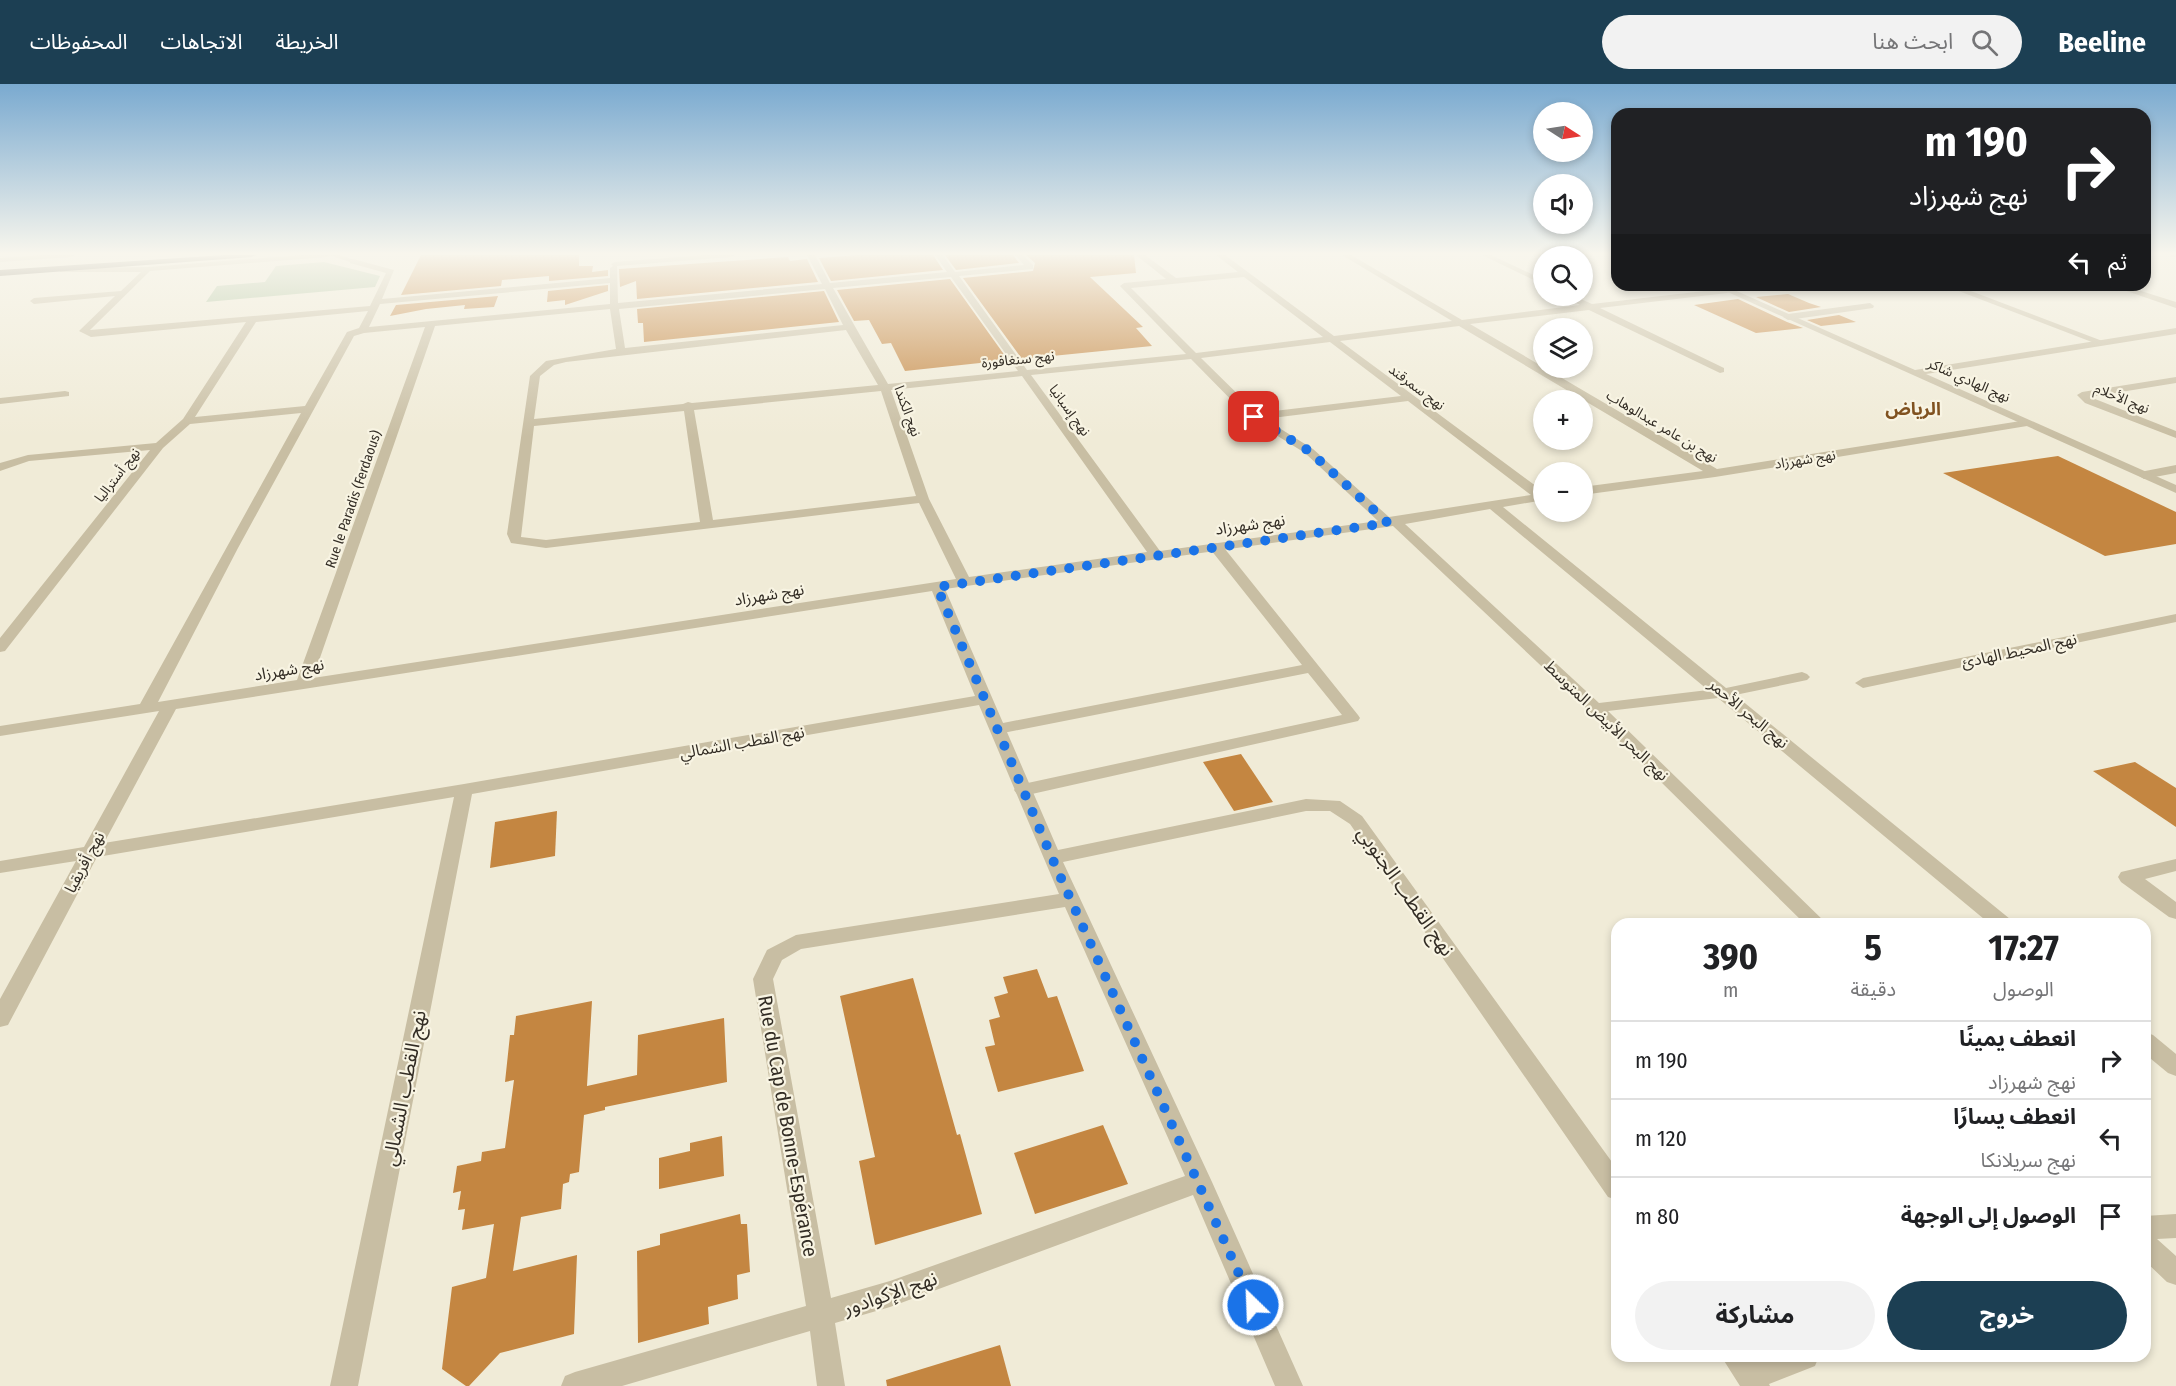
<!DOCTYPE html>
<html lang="ar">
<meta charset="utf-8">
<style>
body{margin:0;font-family:"Fira Sans Condensed","Noto Sans Arabic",sans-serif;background:#f2f2f2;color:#202124;direction:rtl;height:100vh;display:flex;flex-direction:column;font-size:22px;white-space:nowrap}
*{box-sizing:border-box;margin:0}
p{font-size:20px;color:#757577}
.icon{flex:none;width:33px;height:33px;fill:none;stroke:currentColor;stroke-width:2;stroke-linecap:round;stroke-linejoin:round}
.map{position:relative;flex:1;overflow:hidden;direction:ltr}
.details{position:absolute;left:1611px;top:834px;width:540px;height:444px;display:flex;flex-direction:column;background:#fff;border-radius:18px;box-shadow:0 3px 9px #0003;direction:rtl}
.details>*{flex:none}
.banner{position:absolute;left:1611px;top:24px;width:540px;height:183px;border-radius:18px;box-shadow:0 3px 9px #0003;direction:rtl;background:#202124;color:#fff;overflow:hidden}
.needle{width:39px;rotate:102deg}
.tools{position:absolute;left:1533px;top:18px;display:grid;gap:12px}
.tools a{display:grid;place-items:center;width:60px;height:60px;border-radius:50%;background:#fff;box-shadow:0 3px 9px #0003;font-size:30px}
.pin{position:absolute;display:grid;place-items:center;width:51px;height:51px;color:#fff;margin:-26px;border-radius:12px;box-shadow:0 3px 9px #0006}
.me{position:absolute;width:66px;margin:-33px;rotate:336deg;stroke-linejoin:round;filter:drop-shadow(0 0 4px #0008)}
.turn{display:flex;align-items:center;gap:21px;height:126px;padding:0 24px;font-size:27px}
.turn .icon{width:78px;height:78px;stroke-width:2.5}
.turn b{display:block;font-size:42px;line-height:51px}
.then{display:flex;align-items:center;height:57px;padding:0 24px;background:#0003;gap:12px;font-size:22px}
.eta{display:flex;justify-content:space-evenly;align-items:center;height:102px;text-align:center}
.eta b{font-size:36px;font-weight:700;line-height:42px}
.button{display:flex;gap:12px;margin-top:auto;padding:12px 24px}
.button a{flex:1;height:69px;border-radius:36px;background:#1c3f53;color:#fff;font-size:24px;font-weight:700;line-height:69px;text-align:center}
.button a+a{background:#f2f2f2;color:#202124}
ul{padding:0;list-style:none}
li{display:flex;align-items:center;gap:18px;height:78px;padding:0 24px;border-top:2px solid #e0e0e0}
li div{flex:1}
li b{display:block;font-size:22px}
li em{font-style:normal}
header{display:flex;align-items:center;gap:36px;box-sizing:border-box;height:84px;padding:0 30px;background:#1c3f53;color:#fff}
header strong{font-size:28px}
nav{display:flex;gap:33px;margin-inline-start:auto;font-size:21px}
.search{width:420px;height:54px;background:#f2f2f2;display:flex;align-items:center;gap:15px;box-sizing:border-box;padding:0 21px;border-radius:33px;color:#757577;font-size:22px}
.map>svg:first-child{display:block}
.green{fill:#a6be97}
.building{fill:#c48641}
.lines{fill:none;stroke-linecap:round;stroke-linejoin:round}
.pedestrian{fill:#c8bea3;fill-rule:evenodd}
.minor{fill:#c8bea3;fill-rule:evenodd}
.tertiary{fill:#c8bea3;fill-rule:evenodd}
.trunk{fill:#645a49;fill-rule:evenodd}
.route{stroke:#1a73e8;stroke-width:10;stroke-dasharray:0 18}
.labels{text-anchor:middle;stroke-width:4.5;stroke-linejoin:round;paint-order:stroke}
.far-street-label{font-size:14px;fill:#332d25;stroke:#f8f4e3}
.street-label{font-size:16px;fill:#332d25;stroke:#f8f4e3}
.far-district-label{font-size:18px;font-weight:bold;fill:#805220;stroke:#f8f4e3}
.near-street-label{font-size:20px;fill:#332d25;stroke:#f8f4e3}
</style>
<header>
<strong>Beeline</strong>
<div class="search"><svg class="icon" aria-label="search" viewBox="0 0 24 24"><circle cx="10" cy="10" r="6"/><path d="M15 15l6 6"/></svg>ابحث هنا</div>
<nav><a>الخريطة</a><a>الاتجاهات</a><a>المحفوظات</a></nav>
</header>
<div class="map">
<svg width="2176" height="1302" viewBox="0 0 2176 1302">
<rect width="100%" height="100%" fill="#f0ebd7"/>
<path class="green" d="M324 178 380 192 375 203 206 218 217 202 265 198 276 182Z"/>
<g class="building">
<path d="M421 171H579V182H593L592 188 608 186V192L549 197V192L502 196 501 202 401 211Z"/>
<path d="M859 171H933L943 186 831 197 819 174Z"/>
<path d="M945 171H1013L1019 179 956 186Z"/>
<path d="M1026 171H1134L1136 189 1090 193 1143 243 1136 244 1152 262 1022 275 963 194 1033 187 1035 179Z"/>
<path d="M788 173 790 177 807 175 818 198 637 215 636 197 620 203 619 185Z"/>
<path d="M950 195 1008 276 905 287 891 259 882 260 869 236 854 237 837 206Z"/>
<path d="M608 201V207L565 221V216L547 218 548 207Z"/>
<path d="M824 207 839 238 644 258 643 239H638L637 225Z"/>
<path d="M1788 210 1809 219 1821 223 1789 228 1756 213Z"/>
<path d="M498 212 494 223 464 225 465 221 426 225 390 232 396 221Z"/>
<path d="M1738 215 1787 238 1803 244 1756 249 1694 221Z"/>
<path d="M1839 231 1856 238 1821 242 1807 236Z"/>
<path d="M2058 372 2176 428V460L2105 472 1943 389Z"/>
<path d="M1241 670 1273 718 1234 727 1203 678Z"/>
<path d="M2135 678 2176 704V743L2093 687Z"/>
<path d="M557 727 555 772 490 784 495 738Z"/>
<path d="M1037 885 1048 914 1057 912 1084 987 998 1008 985 963 995 961 989 936 1000 933 994 913 1008 909 1003 893Z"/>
<path d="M913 894 957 1051 960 1050 982 1130 875 1161 859 1077 875 1073 840 912Z"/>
<path d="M592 917 587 1002 637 991 638 951 724 934 727 998 605 1023V1026L584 1031 579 1088 570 1090 569 1098 563 1100 561 1125 521 1133 513 1187 577 1171 574 1250 500 1269 469 1302H466L442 1285 452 1203 486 1194 494 1140 462 1146 465 1125 458 1126 461 1107 453 1109 457 1082 481 1077 482 1068 505 1064 514 996 505 998 510 951H514L516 932Z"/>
<path d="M1103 1041 1128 1100 1035 1130 1014 1069Z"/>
<path d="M722 1052 724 1092 659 1105V1074L690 1067V1059Z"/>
<path d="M740 1130 741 1140H747L750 1188 737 1191 738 1215 708 1223 709 1240 638 1259 637 1167 660 1161V1150Z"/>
<path d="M1000 1261 1011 1302H887L886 1296Z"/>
</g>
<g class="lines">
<g class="pedestrian">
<path d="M329 171H340L357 177 353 179Z"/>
<path d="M1216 459 1221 460 1358 631 1360 634 1358 637 1023 712 1017 710 1014 706 1017 702 1023 700 1342 631 1308 589 998 650 992 648 990 645 998 640 1302 581 1211 466 1209 463 1211 460Z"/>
</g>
<g class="minor">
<path d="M43 171H75L71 173 0 178V174Z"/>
<path d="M302 171H331L327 173 150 187 90 246 370 222 386 189 350 179V175H353L394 186 382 215 610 194V184L613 182 611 180 615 178 705 171H735L731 173 617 182 618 219 822 200 807 171H815L830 199 947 188 935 171H943L955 188 1024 181 1015 171H1023L1033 181V185L959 192 1027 286 1186 270 1120 202 1124 199 1166 195 1136 171H1145L1176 194 1238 188 1216 171H1225L1334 252 1452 237 1342 171H1351L1462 236 1580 221 1564 212H1574L1592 220 1730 204V208L1727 209 1600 224 1724 284V288L1720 289 1589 226 1470 240 1717 385 2027 336 2032 339 2027 342 1715 393 1582 411V403L1703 387 1459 242 1340 257 1544 408V416L1503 423 1726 604 1802 588 1807 590 1810 593 1807 596 1735 611 2010 835 2013 840H1990L1718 614 1608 627 1827 840H1805L1589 627 1393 442 945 505 1058 766 1306 715 1340 717 1362 732 1617 1085V1116L1608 1113 1350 740 1330 727H1306L1063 778 1212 1098 1303 1302H1275L1193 1111 890 1223 835 1239 845 1302H817L810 1247 622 1302H561L565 1292 575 1288 806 1222 753 895 767 866 796 851 1059 810 979 621 472 710 358 1302H330L454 713 97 773 8 941 0 943V915L76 777 0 789V777L84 763 159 627 0 652V642L140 620 301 329 190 340 163 364 5 567 0 568V554L150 366 29 377 0 387V379L28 371 156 359 183 335 246 238 91 253 79 247 115 212 34 220 30 217 34 214 121 207 141 188H60V184H63L148 183ZM951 193 1018 287 888 300 833 204ZM1244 193 1323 253 1196 269 1131 204ZM610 199V220L369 243 380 220ZM825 205 843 241 625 264 619 225ZM610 225 616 265 546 277 530 292 507 450 511 459 546 464 919 419 956 495 313 594 435 242ZM368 227 359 244 347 248 305 322 195 333 256 238ZM425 243 297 596 158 618 238 464 354 252 364 249ZM846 246 878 301 692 319 688 318 683 320 534 335 540 292 554 281 566 278ZM1330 258 1401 312 1257 329 1201 274ZM1191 275 1250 335 1305 369 1378 437 1160 467 1031 291ZM1022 292 1147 468 969 493 929 415 891 306ZM881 307 916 412 713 436 694 326ZM1408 317 1531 411 1389 433 1313 365 1265 335ZM684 327 700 438 546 456 521 453 534 342ZM1490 425 1708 606 1599 619 1405 440ZM932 507 975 612 464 700 104 759 176 625ZM1065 823 1185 1092 890 1197 831 1214 773 895 782 876 801 865Z"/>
<path d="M1482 171H1491L1544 196V201Z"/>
<path d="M2170 171H2176V173H2171Z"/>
<path d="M1943 201H1955L2105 258 2097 260Z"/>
<path d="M2109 201H2122L2176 218V224Z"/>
<path d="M1870 219 1874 222 1873 224 1788 236 1783 233 1788 230Z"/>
<path d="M2176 293V299L2090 313 2176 347V354L2085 319 2077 311 2082 308Z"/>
<path d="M65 307 69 308V312L0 320V314Z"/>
<path d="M2176 381V389L2144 395 2138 391 2140 388Z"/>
<path d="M2176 530V538L1863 604 1855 599 1863 594Z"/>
<path d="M2176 775V787L2145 795 2176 818V835L2169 833 2121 798 2118 793 2121 788Z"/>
<path d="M2145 948 2153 951 2176 970V992L2168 989 2145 970Z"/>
<path d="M2176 1130V1154L2157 1155 2176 1172V1201L2167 1198 2145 1177V1132Z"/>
<path d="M1721 1272H1752L1756 1277 1769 1272H1819L1815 1282 1769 1300 1770 1302H1740Z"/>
</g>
<path class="tertiary" d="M1712 201H1723L1915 286 2176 244V250L1926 290 2176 401V409Z"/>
<path class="trunk" d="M224 171H256L252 173 0 192V186Z"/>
</g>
<linearGradient id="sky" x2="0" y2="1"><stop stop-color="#7aaad0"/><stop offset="0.48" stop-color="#f8f6ed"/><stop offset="1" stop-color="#f8f6ed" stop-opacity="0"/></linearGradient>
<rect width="2176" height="353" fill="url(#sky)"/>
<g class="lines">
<path class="route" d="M1253 1221 1052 774 937 503 1388 439 1309 367 1254 333"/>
</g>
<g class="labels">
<g class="far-street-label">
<text transform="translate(1018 275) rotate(-6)" y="5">نهج سنغافورة</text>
<text transform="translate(1969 296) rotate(24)" y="5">نهج الهادي شاكر</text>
<text transform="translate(1417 303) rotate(37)" y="5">نهج سمرقند</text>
<text transform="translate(2122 314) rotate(22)" y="5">نهج الأحلام</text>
<text transform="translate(1070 326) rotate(54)" y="5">نهج إسبانيا</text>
<text transform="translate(908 327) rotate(70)" y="5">نهج الكندا</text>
<text transform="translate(1662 342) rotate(31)" y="5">نهج بن عامر عبدالوهاب</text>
<text transform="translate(1805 375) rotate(-9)" y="5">نهج شهرزاد</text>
<text transform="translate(117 391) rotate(-52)" y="5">نهج أستراليا</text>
<text transform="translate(353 415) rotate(-71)" y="5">Rue le Paradis (Ferdaous)</text>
</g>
<g class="street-label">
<text transform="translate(1250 440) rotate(-8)" y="6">نهج شهرزاد</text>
<text transform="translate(769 510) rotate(-9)" y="6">نهج شهرزاد</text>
<text transform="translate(2019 566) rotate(-12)" y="6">نهج المحيط الهادئ</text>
<text transform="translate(289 585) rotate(-9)" y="6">نهج شهرزاد</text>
<text transform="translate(1749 629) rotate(40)" y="6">نهج البحر الأحمر</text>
<text transform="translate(1607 636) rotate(44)" y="6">نهج البحر الأبيض المتوسط</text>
<text transform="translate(742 658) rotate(-10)" y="6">نهج القطب الشمالي</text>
<text transform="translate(84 778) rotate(-62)" y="6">نهج أفريقيا</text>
</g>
<g class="far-district-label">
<text x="1913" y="331">الرياض</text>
</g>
<g class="near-street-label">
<text transform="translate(1406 807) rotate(55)" y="7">نهج القطب الجنوبي</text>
<text transform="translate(404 1004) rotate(-79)" y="7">نهج القطب الشمالي</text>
<text transform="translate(788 1042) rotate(80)" y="7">Rue du Cap de Bonne-Espérance</text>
<text transform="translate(890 1209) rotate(-19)" y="7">نهج الإكوادور</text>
</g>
</g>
</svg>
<div class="tools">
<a><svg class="needle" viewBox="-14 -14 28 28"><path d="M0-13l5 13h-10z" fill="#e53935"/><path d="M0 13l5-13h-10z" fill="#757577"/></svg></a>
<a><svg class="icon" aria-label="sound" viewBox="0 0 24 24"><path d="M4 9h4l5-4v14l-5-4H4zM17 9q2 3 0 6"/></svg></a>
<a><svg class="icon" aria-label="search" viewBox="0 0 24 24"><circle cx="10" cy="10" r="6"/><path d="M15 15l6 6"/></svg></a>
<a><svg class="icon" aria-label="layers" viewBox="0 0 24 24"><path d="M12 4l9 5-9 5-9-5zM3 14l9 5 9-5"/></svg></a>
<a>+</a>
<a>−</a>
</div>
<div class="pin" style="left:1254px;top:333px;background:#d93025"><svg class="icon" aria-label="arrive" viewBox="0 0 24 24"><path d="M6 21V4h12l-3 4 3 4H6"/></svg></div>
<svg class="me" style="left:1253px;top:1221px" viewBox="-20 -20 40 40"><circle r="17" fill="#1a73e8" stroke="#fff" stroke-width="3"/><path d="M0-11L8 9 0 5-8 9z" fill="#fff"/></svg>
<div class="banner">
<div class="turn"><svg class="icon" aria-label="right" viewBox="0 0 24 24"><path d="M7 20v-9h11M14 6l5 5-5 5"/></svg><div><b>190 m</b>نهج شهرزاد</div></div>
<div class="then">ثم<svg class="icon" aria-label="left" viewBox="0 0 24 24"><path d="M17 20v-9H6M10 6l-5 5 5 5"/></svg></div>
</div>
<section class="details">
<div class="eta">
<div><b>17:27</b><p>الوصول</p></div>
<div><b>5</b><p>دقيقة</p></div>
<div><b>390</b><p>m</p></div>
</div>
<ul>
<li><svg class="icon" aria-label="right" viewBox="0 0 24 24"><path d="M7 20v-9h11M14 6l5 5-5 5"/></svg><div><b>انعطف يمينًا</b><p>نهج شهرزاد</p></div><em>190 m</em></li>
<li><svg class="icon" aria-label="left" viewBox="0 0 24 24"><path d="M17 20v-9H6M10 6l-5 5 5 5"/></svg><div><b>انعطف يسارًا</b><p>نهج سريلانكا</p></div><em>120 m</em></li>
<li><svg class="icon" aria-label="arrive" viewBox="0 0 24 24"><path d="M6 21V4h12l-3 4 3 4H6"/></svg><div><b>الوصول إلى الوجهة</b></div><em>80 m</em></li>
</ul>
<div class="button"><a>خروج</a><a>مشاركة</a></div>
</section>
</div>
